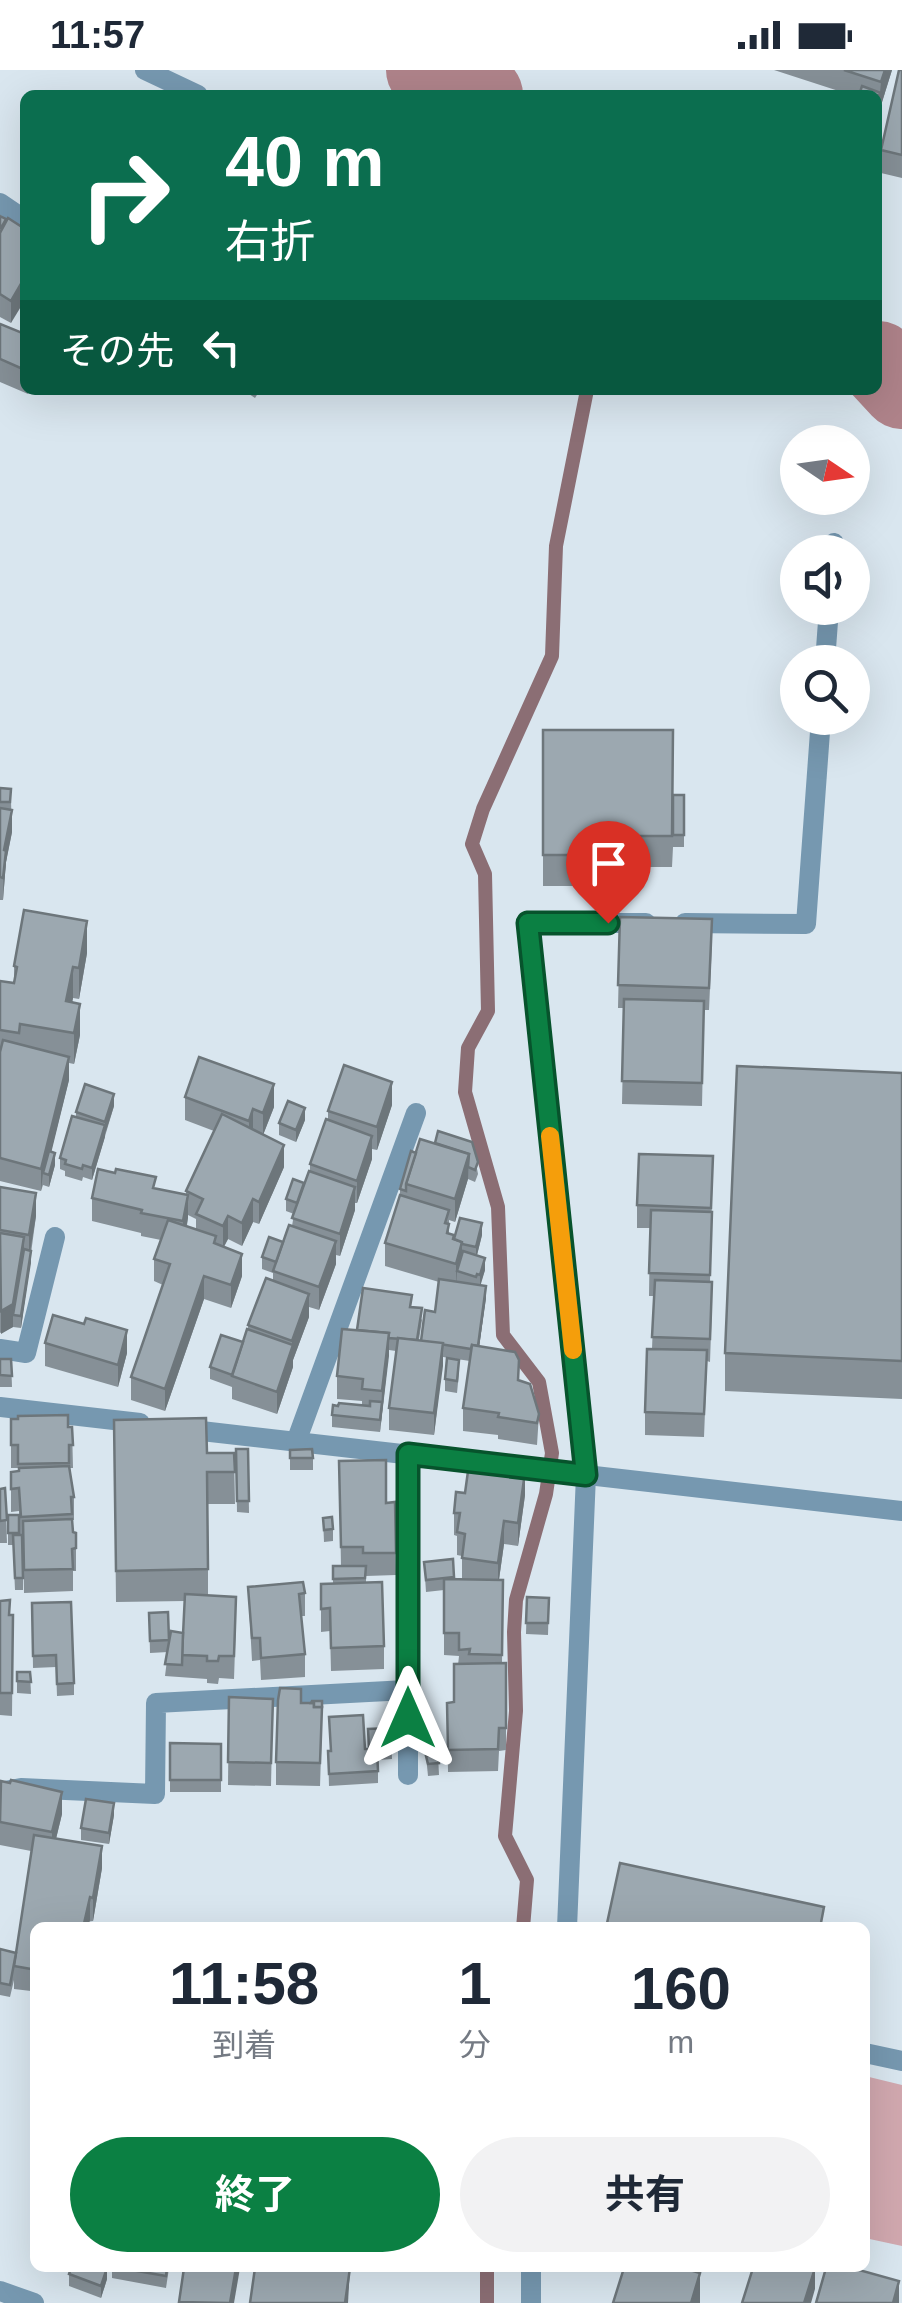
<!DOCTYPE html>
<html lang="ja">
<meta charset="utf-8">
<style>
body{margin:0;font-family:Helvetica,"Noto Sans JP",sans-serif;background:#f2f2f3;color:#1f2937;height:100vh;display:flex;flex-direction:column;font-size:38px;white-space:nowrap}
*{box-sizing:border-box;margin:0}
p{font-size:32px;color:#747a83}
.icon{flex:none;width:55px;height:55px;fill:none;stroke:currentColor;stroke-width:2;stroke-linecap:round;stroke-linejoin:round}
.map{position:relative;flex:1;overflow:hidden}
.drawer{position:absolute;left:30px;top:1852px;width:840px;height:350px;display:flex;flex-direction:column;background:#fff;border-radius:15px;box-shadow:0 10px 40px #0002}
.drawer>*{flex:none}
.top-card{position:absolute;left:20px;top:20px;width:862px;height:305px;border-radius:15px;box-shadow:0 10px 40px #0002;background:#0b6e4f;color:#fff;overflow:hidden}
.needle{width:65px;rotate:103deg}
.tools{position:absolute;left:780px;top:355px;display:grid;gap:20px}
.tools a{display:grid;place-items:center;width:90px;height:90px;border-radius:50%;background:#fff;box-shadow:0 10px 40px #0002;font-size:50px}
.pin{position:absolute;display:grid;place-items:center;width:85px;height:85px;color:#fff;margin:-102px -42px;border-radius:50% 50% 50% 0;rotate:-45deg;box-shadow:0 0 10px #0007}
.pin .icon{rotate:45deg}
.me{position:absolute;width:110px;margin:-55px;rotate:0deg;stroke-linejoin:round;filter:drop-shadow(0 0 8px #0008)}
.turn{display:flex;align-items:center;gap:35px;height:210px;padding:0 40px;font-size:45px}
.turn .icon{width:130px;height:130px;stroke-width:2.5}
.turn b{display:block;font-size:70px;line-height:85px}
.then{display:flex;align-items:center;height:95px;padding:0 40px;background:#0003;gap:20px;font-size:38px}
.eta{display:flex;justify-content:space-evenly;align-items:center;height:170px;text-align:center}
.eta b{font-size:60px;font-weight:700;line-height:70px}
.primary-button{display:flex;gap:20px;margin-top:auto;padding:20px 40px}
.primary-button a{flex:1;height:115px;border-radius:60px;background:#0b8043;color:#fff;font-size:40px;font-weight:700;line-height:115px;text-align:center}
.primary-button a+a{background:#f2f2f3;color:#1f2937}
.status{display:flex;justify-content:space-between;align-items:center;height:70px;padding:0 50px;background:#fff;direction:ltr}
.status svg{height:28px;fill:currentColor}
.map>svg:first-child{display:block}
.green{fill:#d1a8af}
.lines{fill:none;stroke-linecap:round;stroke-linejoin:round}
.stream{stroke:#8b6e74;stroke-width:14}
.river{stroke:#af838a;stroke-width:82}
.street{stroke:#7698b0;stroke-width:20}
.wall{fill:#869097;fill-rule:evenodd}
.shaded-wall{fill:#6d767b}
.building{fill:#9ca8b0;stroke:#6d767b;stroke-width:2.5}
.route-casing{stroke:#07532c;stroke-width:25}
.route{stroke:#0b8043;stroke-width:18}
.slow{stroke:#f59e0b;stroke-width:18}
</style>
<div class="status"><b>11:57</b><svg viewBox="0 0 49 12"><path d="M0 12V9h3v3zM5 12V6h3v6zM10 12V3h3v9zM15 12V0h3v12zM26 1h20v11H26zM47 4h2v5h-2z"/></svg></div>
<div class="map">
<svg width="902" height="2233" viewBox="0 0 902 2233">
<rect width="100%" height="100%" fill="#d9e6ef"/>
<path class="green" d="M865 2006 902 2015V2176L865 2168Z"/>
<g class="lines">
<g class="stream">
<path d="M523 1858 527 1810 505 1766 516 1641 514 1562 516 1530 546 1424 552 1383 539 1312 503 1265 498 1137 465 1022 468 978 488 941 485 804 472 774 483 739 552 586 556 476 587 320"/>
<path d="M487 2233V2198"/>
</g>
<g class="river">
<path d="M427 0 482 25"/>
<path d="M878 292 902 318"/>
</g>
<g class="street">
<path d="M145 0 198 25"/>
<path d="M0 133 25 150"/>
<path d="M833 482 834 473"/>
<path d="M825 592 829 538"/>
<path d="M685 853 806 854 821 648"/>
<path d="M0 1279 26 1283 55 1167"/>
<path d="M0 1337 140 1353"/>
<path d="M184 1359 902 1441"/>
<path d="M296 1372 416 1043"/>
<path d="M408 1705V1384"/>
<path d="M0 1722 21 1718 155 1724 156 1633 407 1620"/>
<path d="M567 1858 586 1405 528 853H646"/>
<path d="M865 1983 902 1991"/>
<path d="M531 2198V2233"/>
<path d="M0 2221 34 2233"/>
</g>
</g>
<g class="wall">
<path d="M774 0H892L878 45V25H851Z"/>
<path d="M902 0V108L881 103V80Z"/>
<path d="M0 146 25 159 11 253 0 247Z"/>
<path d="M0 254 25 264V320H30L28 324 0 312Z"/>
<path d="M243 320H260L255 328Z"/>
<path d="M543 660 673 758 684 725V777H673L672 797H595V816H543Z"/>
<path d="M0 718 11 731 12 762 6 792 3 830H0Z"/>
<path d="M620 847 712 872 709 940H704L702 1036 622 1034 624 938H618Z"/>
<path d="M87 883 79 929 73 928 72 932 80 965 74 994 69 993V1010L51 1081 55 1095 49 1117 43 1115 41 1121 0 1111V911L14 913V896Z"/>
<path d="M902 1003V1329L725 1321V1283Z"/>
<path d="M185 1027 274 1037 263 1065 284 1097 259 1154 253 1152 242 1176 228 1169 224 1177 242 1206 231 1238 204 1229 165 1341 131 1330V1307L163 1215 154 1211V1189L161 1170 141 1166V1163L92 1151V1128L156 1119 186 1125V1121L214 1061 185 1050ZM188 1145 196 1149V1159L187 1156Z"/>
<path d="M392 1035 377 1080 372 1079V1089L357 1133H355V1140L340 1186 336 1185V1194L319 1240 309 1237V1247L293 1290V1297L277 1344 232 1329V1317L210 1309V1297L243 1272 248 1259V1255L273 1210V1203L262 1199V1187L283 1172 292 1156 294 1144 286 1141V1129L304 1113 310 1101V1094L328 1050V1041Z"/>
<path d="M114 1036 92 1110 83 1107 82 1111 65 1106V1101L60 1099V1088L76 1047V1042Z"/>
<path d="M305 1050 296 1072 279 1065V1053Z"/>
<path d="M472 1072 478 1104 475 1112 468 1109 455 1152 449 1150V1164L454 1169 482 1165 477 1185 485 1200 480 1215 486 1228 479 1276 519 1310 539 1344 537 1375 498 1369V1365L463 1361V1338L470 1291 443 1287 434 1365 389 1360V1338L396 1281 389 1280 380 1362 332 1357V1345L362 1335V1331L337 1329V1306L357 1260 412 1237 422 1250 419 1270 421 1271 435 1242 439 1212 385 1196V1173L400 1125V1119L416 1083 435 1073Z"/>
<path d="M713 1086 710 1212 712 1234 710 1292 707 1291 704 1367 645 1365V1342L652 1279 654 1226H649L650 1158H637V1135Z"/>
<path d="M0 1117 36 1146 21 1258 13 1257 0 1263Z"/>
<path d="M84 1254 127 1283 118 1317 45 1296V1273Z"/>
<path d="M0 1289H11L12 1317H0Z"/>
<path d="M459 1302 457 1323 445 1321V1309Z"/>
<path d="M11 1349 72 1357 73 1398H70L74 1427V1450H72L73 1462 76 1463V1501H73V1521L24 1523 23 1469V1520H15L13 1475H8V1445H19V1465H20L19 1441 11 1442V1402L18 1401V1398H11Z"/>
<path d="M114 1350 207 1383H234L235 1434H208V1525L236 1550 234 1609 219 1608 218 1614 207 1613V1609L165 1606 168 1582 150 1583 149 1543 168 1542 169 1577 183 1563 185 1531 116 1532Z"/>
<path d="M236 1379H248L249 1443 237 1442Z"/>
<path d="M290 1380 313 1388V1400H290Z"/>
<path d="M339 1391 386 1433 395 1432 396 1505 366 1506V1513L384 1576V1599L331 1601 330 1561 321 1562V1514H333V1496H341Z"/>
<path d="M5 1418 7 1473H0V1419Z"/>
<path d="M465 1423 525 1425 518 1476 504 1474 499 1510H503L502 1593H506V1680L499 1681 498 1701 448 1702 447 1633 454 1632 459 1586 444 1585V1520L426 1522 424 1492 453 1489 454 1510H462V1486L457 1485V1466L454 1465V1443Z"/>
<path d="M323 1448 333 1459V1471L324 1472Z"/>
<path d="M248 1517 305 1523V1546H301L305 1584V1607L261 1610 260 1590 252 1591Z"/>
<path d="M527 1527 549 1528 548 1565 526 1564Z"/>
<path d="M0 1531 9 1545H13L12 1646 0 1645Z"/>
<path d="M32 1533 74 1613V1625L57 1626 56 1597 33 1598Z"/>
<path d="M17 1602H30L31 1624 17 1623Z"/>
<path d="M229 1627 273 1629 271 1716 228 1715Z"/>
<path d="M301 1633 322 1656 320 1716 276 1715V1692Z"/>
<path d="M391 1658 392 1689 378 1690V1713L329 1716 328 1681 368 1679Z"/>
<path d="M170 1673 221 1674V1722H170Z"/>
<path d="M438 1685 439 1705 428 1706 426 1686Z"/>
<path d="M0 1718 62 1744 56 1769 102 1798 93 1851 35 1858V1915L32 1914 31 1921 14 1919V1910L10 1927 0 1925V1879L16 1883 31 1781 0 1775Z"/>
<path d="M114 1745 109 1774 81 1770V1758Z"/>
<path d="M112 2198H169L166 2218 112 2208Z"/>
<path d="M69 2204 107 2209 101 2228 69 2216Z"/>
</g>
<g class="shaded-wall">
<path d="M885 0H892L878 45 881 12Z"/>
<path d="M25 207V230L11 253V231Z"/>
<path d="M12 740V762L6 792 3 830 4 780Z"/>
<path d="M87 851V883L79 929V898Z"/>
<path d="M73 897V928L66 963V931Z"/>
<path d="M80 934V965L74 994V963Z"/>
<path d="M69 987V1010L46 1104 43 1103 41 1121V1099Z"/>
<path d="M392 1012V1035L377 1080V1057Z"/>
<path d="M274 1014V1037L263 1065V1043Z"/>
<path d="M114 1024V1036L105 1064V1052Z"/>
<path d="M305 1038V1050L296 1072V1060Z"/>
<path d="M253 1039V1062L249 1073V1051Z"/>
<path d="M105 1055V1067L92 1110V1098Z"/>
<path d="M372 1066V1089L357 1133V1111Z"/>
<path d="M284 1075V1097L259 1154V1132Z"/>
<path d="M55 1083V1095L49 1117V1105Z"/>
<path d="M469 1084 468 1109 455 1152V1129Z"/>
<path d="M355 1117V1140L340 1186V1164Z"/>
<path d="M36 1123V1146L29 1188V1165Z"/>
<path d="M188 1125V1148L183 1174V1151Z"/>
<path d="M253 1129V1152L242 1176V1153Z"/>
<path d="M228 1146V1169L223 1178V1156Z"/>
<path d="M482 1153V1165L476 1189V1177Z"/>
<path d="M24 1167V1190L13 1245V1257L1 1264V1241Z"/>
<path d="M336 1171V1194L319 1240V1217Z"/>
<path d="M462 1172V1194L457 1201 456 1217V1194Z"/>
<path d="M31 1181V1193L21 1258V1246Z"/>
<path d="M242 1184V1206L231 1238V1215Z"/>
<path d="M485 1188V1200L480 1217V1205Z"/>
<path d="M204 1206V1229L165 1341V1319Z"/>
<path d="M486 1216V1228L477 1292V1280Z"/>
<path d="M309 1224V1247L293 1290V1297L277 1344V1322L292 1279V1271Z"/>
<path d="M127 1260V1283L118 1317V1295Z"/>
<path d="M389 1263V1286L380 1362 382 1321Z"/>
<path d="M443 1273V1296L434 1365V1343Z"/>
<path d="M525 1402V1425L518 1476V1453Z"/>
<path d="M504 1451V1474L498 1516V1493Z"/>
<path d="M62 1722V1744L52 1785V1762Z"/>
<path d="M114 1733V1745L109 1774V1763Z"/>
<path d="M102 1776V1798L93 1851V1828Z"/>
<path d="M90 1827V1850L88 1858H83Z"/>
<path d="M107 2198V2209L101 2228V2216Z"/>
<path d="M236 2198H240L234 2233H230Z"/>
<path d="M350 2198 348 2233H345Z"/>
<path d="M815 2198V2219L811 2233H804Z"/>
<path d="M700 2203V2233H691Z"/>
<path d="M899 2211V2233H893Z"/>
</g>
<g class="building">
<path d="M844 0H885L881 12Z"/>
<path d="M899 0H902V85L881 80Z"/>
<path d="M862 16 881 23 878 33V25H859Z"/>
<path d="M0 146 6 149 1 158H0Z"/>
<path d="M8 148 25 159V207L11 231 0 224V163Z"/>
<path d="M0 254 25 264V300L0 289Z"/>
<path d="M543 660H673L672 766H595V785H543Z"/>
<path d="M0 718 11 719 10 732H0Z"/>
<rect x="673" y="725" width="11" height="40"/>
<path d="M0 738 12 740 4 780 6 781 3 808 0 807Z"/>
<path d="M24 840 87 851 79 898 73 897 66 931 80 934 74 963 20 954 19 963 0 960V911L14 913 17 897 14 896Z"/>
<path d="M620 847 712 849 709 918 618 915Z"/>
<path d="M624 929 704 931 702 1013 622 1011Z"/>
<path d="M3 970 69 987 41 1099 0 1088V982Z"/>
<path d="M199 987 274 1014 263 1043 253 1039 249 1051 185 1027Z"/>
<path d="M344 995 392 1012 377 1057 328 1041Z"/>
<path d="M737 996 902 1003V1291L725 1283Z"/>
<path d="M85 1014 114 1024 105 1052 76 1042Z"/>
<path d="M288 1031 305 1038 296 1060 279 1053Z"/>
<path d="M222 1044 284 1075 259 1132 253 1129 242 1153 228 1146 223 1156 196 1144 203 1129 186 1121Z"/>
<path d="M72 1046 105 1055 92 1098 83 1095 82 1099 65 1094 66 1090 60 1088Z"/>
<path d="M326 1049 372 1066 357 1111 310 1094Z"/>
<path d="M438 1061 472 1072 478 1092 475 1100 468 1097 469 1084 435 1073Z"/>
<path d="M420 1069 469 1084 455 1129 406 1114Z"/>
<path d="M49 1081 55 1083 49 1105 43 1103Z"/>
<path d="M411 1081 416 1083 406 1114V1121L400 1119Z"/>
<path d="M639 1084 713 1086 711 1138 637 1135Z"/>
<path d="M98 1099 115 1103 116 1099 156 1107 153 1118 188 1125 183 1151 141 1143 142 1140 92 1128Z"/>
<path d="M309 1101 355 1117 340 1164 292 1148Z"/>
<path d="M293 1109 304 1113 297 1133 286 1129Z"/>
<path d="M0 1117 36 1123 29 1165 0 1160Z"/>
<path d="M400 1125 449 1140 445 1153 449 1154 447 1163 454 1165 453 1169 462 1172 456 1194 385 1173Z"/>
<path d="M651 1140 712 1142 710 1205 649 1203Z"/>
<path d="M460 1148 482 1153 476 1177 462 1174V1172L454 1169Z"/>
<path d="M168 1150 216 1166 214 1173 242 1184 231 1215 204 1206 165 1319 131 1307 170 1194 154 1189Z"/>
<path d="M289 1155 336 1171 319 1217 273 1201Z"/>
<path d="M0 1163 24 1167 13 1234 1 1241Z"/>
<path d="M269 1167 283 1172 276 1192 262 1187Z"/>
<path d="M24 1179 31 1181 21 1246 13 1245Z"/>
<path d="M463 1181 485 1188 480 1205 477 1204 476 1207 457 1201Z"/>
<path d="M266 1208 309 1224 292 1271 248 1255Z"/>
<path d="M439 1209 486 1216 478 1276 472 1275 471 1279 421 1271 425 1240 435 1242Z"/>
<path d="M655 1210 712 1212 710 1269 652 1267Z"/>
<path d="M363 1218 412 1225 410 1237 422 1238 417 1270 388 1268 389 1263 357 1260Z"/>
<path d="M53 1245 84 1254 86 1248 127 1260 118 1295 45 1273Z"/>
<path d="M247 1259 293 1275 277 1322 232 1306Z"/>
<path d="M342 1259 389 1263 382 1321 362 1319 363 1309 337 1306Z"/>
<path d="M221 1265 243 1272 232 1305 210 1297Z"/>
<path d="M398 1268 443 1273 434 1343 389 1338Z"/>
<path d="M472 1275 515 1282 519 1290 518 1310 530 1314 539 1344 537 1353 498 1347 499 1343 463 1338Z"/>
<path d="M647 1279 707 1280 704 1344 645 1342Z"/>
<path d="M447 1288 459 1290 457 1311 445 1309Z"/>
<path d="M0 1289H11L12 1306 0 1305Z"/>
<path d="M370 1331 382 1332 380 1350 332 1345 333 1335 338 1336 339 1333 370 1336Z"/>
<path d="M68 1345V1357H72L73 1375H69V1393L18 1394V1375H11V1349H18V1346Z"/>
<path d="M206 1348 207 1383H234L235 1402H207L208 1499 116 1501 114 1350Z"/>
<path d="M236 1379H248L249 1431H237Z"/>
<path d="M312 1379 313 1388H290V1380Z"/>
<path d="M386 1390V1433L395 1432 396 1483H363V1477H341L339 1391Z"/>
<path d="M469 1394 525 1402 518 1453 504 1451 498 1493 462 1488 465 1464 457 1462 460 1443H454L456 1422 465 1423Z"/>
<path d="M69 1396 74 1427H71L72 1444 21 1447 19 1418 11 1419V1402L19 1401V1398Z"/>
<path d="M5 1418 7 1450 0 1451V1419Z"/>
<rect x="8" y="1445" width="11" height="18"/>
<path d="M332 1447 333 1459 324 1460 323 1448Z"/>
<path d="M72 1449 73 1462 76 1463V1478L72 1479 73 1499 24 1500 23 1451Z"/>
<path d="M13 1465H22L23 1508H15Z"/>
<path d="M453 1489 454 1507 426 1510 424 1492Z"/>
<path d="M333 1496H366L365 1508 333 1509Z"/>
<path d="M444 1509 503 1510 502 1585 469 1584 470 1579 459 1580V1563H444Z"/>
<path d="M303 1512 305 1523 299 1524 305 1584 261 1588 260 1568H252L248 1517Z"/>
<path d="M382 1512 384 1576 331 1578 330 1538 321 1539V1514Z"/>
<path d="M185 1524 236 1527 234 1586H219L218 1591H207V1586L182 1585Z"/>
<path d="M527 1527 549 1528 548 1553H526Z"/>
<path d="M10 1530 9 1545H13L12 1623H0V1531Z"/>
<path d="M71 1532 74 1613 57 1614 56 1585 33 1586 32 1533Z"/>
<path d="M168 1542 169 1570 150 1571 149 1543Z"/>
<path d="M171 1561 183 1563 182 1595 165 1594Z"/>
<path d="M506 1593V1658H499L498 1679 448 1680 447 1633 454 1632V1594Z"/>
<path d="M17 1602H30L31 1612 17 1611Z"/>
<path d="M280 1618 301 1619V1633H314V1637H322L320 1693 276 1692 278 1630Z"/>
<path d="M229 1627 273 1629 271 1693 228 1692Z"/>
<path d="M312 1631H322V1637H314V1633H311Z"/>
<path d="M363 1645 365 1679H369L368 1659 391 1658 392 1677 377 1678 378 1701 329 1704 328 1681H331L329 1647Z"/>
<path d="M170 1673 221 1674V1710H170Z"/>
<path d="M438 1685 439 1693 428 1694 426 1686Z"/>
<path d="M11 1710 62 1722 52 1762 0 1752 1 1711 10 1713Z"/>
<path d="M86 1729 114 1733 109 1763 81 1758Z"/>
<path d="M34 1765 102 1776 93 1828 90 1827 83 1858H35V1892L32 1891 31 1899 14 1896Z"/>
<path d="M620 1793 824 1837 820 1858H606Z"/>
<path d="M0 1879 16 1883 10 1915 0 1913Z"/>
<path d="M71 2198H107L101 2216 69 2204Z"/>
<path d="M120 2198H167L166 2206Z"/>
<path d="M184 2198H236L230 2233 179 2232Z"/>
<path d="M255 2198H350L345 2233H250Z"/>
<path d="M624 2198H683L700 2203 691 2233H613Z"/>
<path d="M753 2198H815L804 2233H742Z"/>
<path d="M826 2198H852L899 2211 893 2233H816Z"/>
</g>
<g class="lines">
<g class="route-casing">
<path id="route" d="M408 1648V1384L586 1405 528 853H608"/>
</g>
<use href="#route" class="route"/>
<path class="slow" d="M550 1066 573 1280"/>
</g>
</svg>
<div class="tools">
<a><svg class="needle" viewBox="-14 -14 28 28"><path d="M0-13l5 13h-10z" fill="#e53935"/><path d="M0 13l5-13h-10z" fill="#747a83"/></svg></a>
<a><svg class="icon" aria-label="sound" viewBox="0 0 24 24"><path d="M4 9h4l5-4v14l-5-4H4zM17 9q2 3 0 6"/></svg></a>
<a><svg class="icon" aria-label="search" viewBox="0 0 24 24"><circle cx="10" cy="10" r="6"/><path d="M15 15l6 6"/></svg></a>
</div>
<div class="pin" style="left:608px;top:853px;background:#d93025"><svg class="icon" aria-label="arrive" viewBox="0 0 24 24"><path d="M6 21V4h12l-3 4 3 4H6"/></svg></div>
<svg class="me" style="left:408px;top:1648px" viewBox="-20 -20 40 40"><path d="M0-17L14 15 0 8-14 15z" fill="#0b8043" stroke="#fff" stroke-width="4"/></svg>
<div class="top-card">
<div class="turn"><svg class="icon" aria-label="right" viewBox="0 0 24 24"><path d="M7 20v-9h11M14 6l5 5-5 5"/></svg><div><b>40 m</b>右折</div></div>
<div class="then">その先<svg class="icon" aria-label="left" viewBox="0 0 24 24"><path d="M17 20v-9H6M10 6l-5 5 5 5"/></svg></div>
</div>
<section class="drawer">
<div class="eta">
<div><b>11:58</b><p>到着</p></div>
<div><b>1</b><p>分</p></div>
<div><b>160</b><p>m</p></div>
</div>
<div class="primary-button"><a>終了</a><a>共有</a></div>
</section>
</div>
